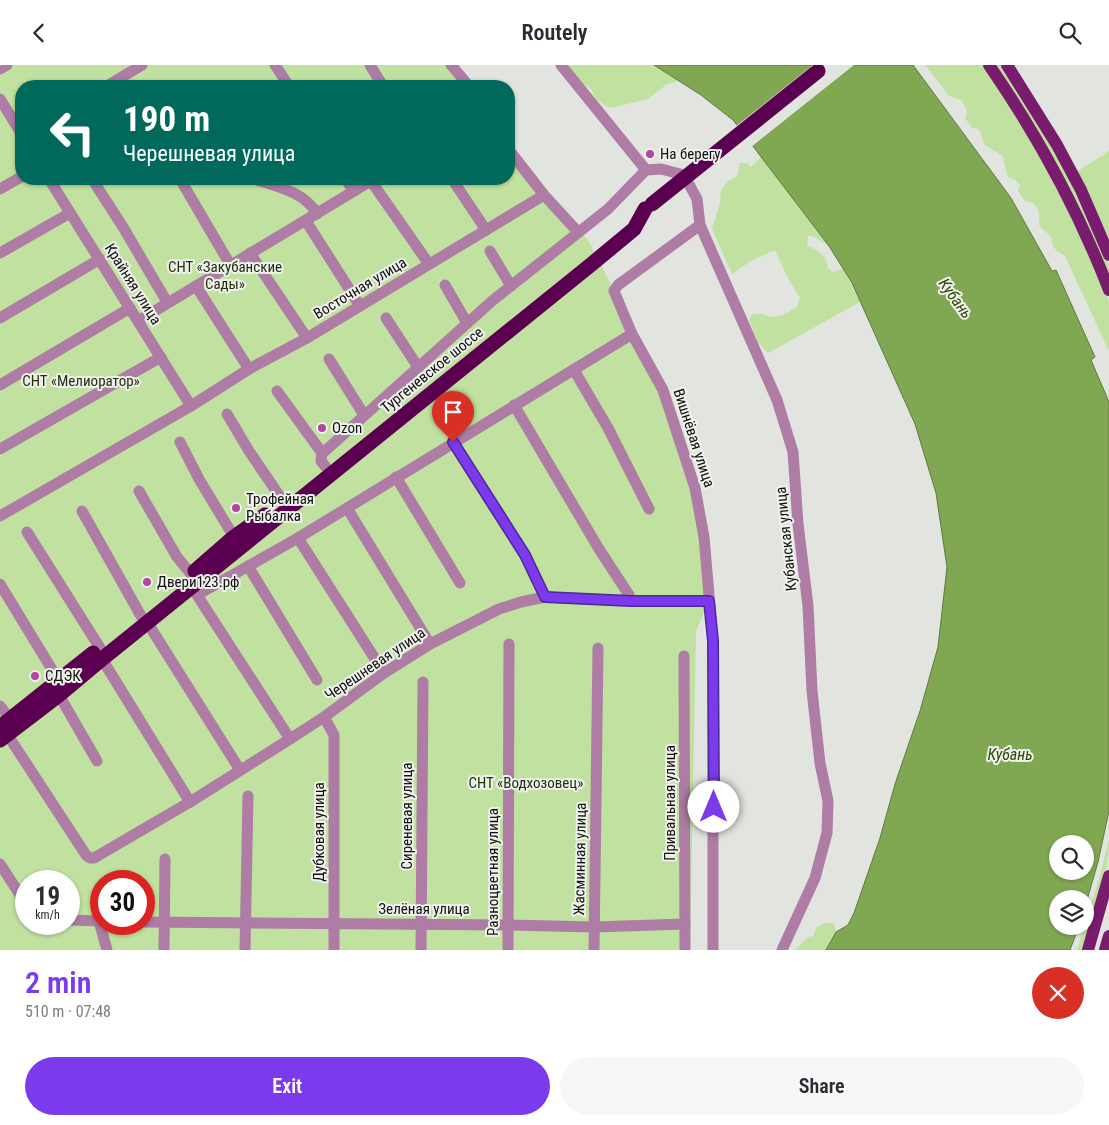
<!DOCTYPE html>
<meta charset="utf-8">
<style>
body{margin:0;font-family:"Roboto Condensed",sans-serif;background:#f7f7f7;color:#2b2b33;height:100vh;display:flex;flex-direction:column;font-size:19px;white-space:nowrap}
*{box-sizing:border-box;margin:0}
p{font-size:16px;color:#7c7c81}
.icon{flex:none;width:28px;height:28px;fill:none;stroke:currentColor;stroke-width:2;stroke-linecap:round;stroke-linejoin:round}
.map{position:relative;height:885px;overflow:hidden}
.side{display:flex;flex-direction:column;background:#fff;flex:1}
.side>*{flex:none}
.banner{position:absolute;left:15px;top:15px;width:500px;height:105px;border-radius:20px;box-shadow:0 1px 4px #0004;background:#00695c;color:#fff;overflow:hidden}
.controls{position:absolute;left:1049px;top:770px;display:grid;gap:10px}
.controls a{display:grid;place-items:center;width:45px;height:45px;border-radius:50%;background:#fff;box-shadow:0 1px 4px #0004;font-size:25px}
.speed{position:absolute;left:15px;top:805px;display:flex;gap:10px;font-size:25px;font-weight:700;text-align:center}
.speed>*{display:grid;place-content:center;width:65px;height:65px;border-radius:50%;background:#fff;box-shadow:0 1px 4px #0004;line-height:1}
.speed small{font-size:12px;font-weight:400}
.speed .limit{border:8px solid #d22;background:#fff;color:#111}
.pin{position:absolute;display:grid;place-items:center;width:42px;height:42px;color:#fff;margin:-51px -21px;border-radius:50% 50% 50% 0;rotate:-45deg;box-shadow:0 0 5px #0007}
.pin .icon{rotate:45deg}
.me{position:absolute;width:55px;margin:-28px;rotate:0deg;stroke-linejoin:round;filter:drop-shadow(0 0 4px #0008)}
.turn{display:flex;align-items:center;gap:18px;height:105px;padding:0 25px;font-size:22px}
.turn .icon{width:65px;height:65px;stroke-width:2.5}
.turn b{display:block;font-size:35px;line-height:42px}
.round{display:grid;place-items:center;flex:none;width:52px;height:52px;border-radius:26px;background:#f7f7f7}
.head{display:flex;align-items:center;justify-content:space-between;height:85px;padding:0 25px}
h1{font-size:30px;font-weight:600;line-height:38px;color:#7c3aed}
.cta{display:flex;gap:10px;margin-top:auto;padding:10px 25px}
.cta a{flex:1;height:58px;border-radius:30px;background:#7c3aed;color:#fff;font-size:20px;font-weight:600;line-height:58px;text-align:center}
.cta a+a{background:#f7f7f7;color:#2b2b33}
header{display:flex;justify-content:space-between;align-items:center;height:65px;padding:0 25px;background:#fff;font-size:22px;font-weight:600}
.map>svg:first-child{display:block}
.green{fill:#c0e19f;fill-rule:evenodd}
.water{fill:#80a852;stroke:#5e7a3e;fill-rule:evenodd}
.pier{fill:#e2e4e0}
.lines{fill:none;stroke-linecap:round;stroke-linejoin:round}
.minor{stroke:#ae7ca4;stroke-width:11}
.major{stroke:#791c6d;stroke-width:12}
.highway{stroke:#5b0051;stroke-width:15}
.highway-bridge{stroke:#5b0051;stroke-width:15}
.route-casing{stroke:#51269a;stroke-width:12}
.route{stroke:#7c3aed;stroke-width:9}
.poi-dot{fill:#b345a3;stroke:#eff1ed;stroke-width:2}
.labels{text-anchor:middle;stroke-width:4;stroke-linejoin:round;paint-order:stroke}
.poi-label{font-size:15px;fill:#10100f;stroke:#eff1ed;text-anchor:start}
.park-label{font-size:15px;fill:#20300c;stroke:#eff1ed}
.street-label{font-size:15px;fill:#10100f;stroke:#eff1ed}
.water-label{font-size:16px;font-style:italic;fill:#2d4605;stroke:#eff1ed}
</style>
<header><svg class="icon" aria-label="back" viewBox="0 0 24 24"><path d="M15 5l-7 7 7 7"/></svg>Routely<svg class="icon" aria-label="search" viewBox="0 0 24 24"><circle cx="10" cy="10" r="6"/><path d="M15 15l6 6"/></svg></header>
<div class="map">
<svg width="1109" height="885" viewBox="0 0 1109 885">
<rect width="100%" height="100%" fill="#e2e4e0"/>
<g class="green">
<path d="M0 0H454L471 21H21V114H509V81L544 130 588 175 639 273 698 425 709 536 696 566 690 885H0ZM26 816H69V859H26ZM101 816H144V859H101Z"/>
<path d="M566 0H654L679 16 667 19 648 34 610 43 597 35 591 24 579 16Z"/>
<path d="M925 0H985L1028 67 1091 192 1109 236V286L1065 191 1056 185 1052 180C1054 169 1044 168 1039 160 1040 147 1039 138 1025 136L1018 126 1020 120 1014 114 1009 113 1006 107 1003 91 985 80 983 76 981 68 978 64 972 63 965 53 967 47 964 39 961 35 949 31Z"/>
<path d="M994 0H1003L1058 92 1099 175 1109 200V216Z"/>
<path d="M1109 86V174L1078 106Z"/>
<path d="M761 92 829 181C822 177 816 172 808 170L807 181C820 186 826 189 828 203L833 207 843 204 860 237 768 288 757 276 749 255 752 250C766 247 763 251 773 252 781 252 790 246 797 242L800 233 788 213 775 185 751 196 732 209 712 164 720 138 721 125 728 116 737 112 740 98H747L751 102Z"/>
<path d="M1109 774C1109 812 1094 849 1083 885H1077L1099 814Z"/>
<path d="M825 858H834L836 867 826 885H795L808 872 813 871 817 862Z"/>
</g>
<path class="water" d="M654 0H913L1011 133 1052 206 1056 205 1095 292 1091 295 1109 337V746L1098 797 1085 842V834H1058V861H1079L1070 885H826L836 867 848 860 854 848 880 773 895 719 920 646 938 582 947 502 936 428 915 359 852 218 829 181 733 55 701 30ZM1058 779H1085V806H1058Z"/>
<path class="pier" d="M813 0H854L751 82 735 62Z"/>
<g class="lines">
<g class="minor">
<path d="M275 0 289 21"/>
<path d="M370 0 383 21"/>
<path d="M451 0 469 21"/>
<path d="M561 0 646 105"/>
<path d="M0 4 7 0"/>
<path d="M107 21 142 0"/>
<path d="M0 34 21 68"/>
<path d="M509 85 544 130 578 167"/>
<path d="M646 105 661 104 684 110 697 134 700 160 777 335 793 387 798 459 808 541 812 626 820 698 828 736 827 768 815 813 782 885"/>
<path d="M49 114 191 341"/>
<path d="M92 114 123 162 167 237"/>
<path d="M180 114 231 201"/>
<path d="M254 114C276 121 305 127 317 149"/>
<path d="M346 114 353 126"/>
<path d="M452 114 486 165"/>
<path d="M371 116 429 199"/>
<path d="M0 124 21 112"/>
<path d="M306 156 360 241"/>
<path d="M700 160 618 220 614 226 632 269 663 325 695 423 704 472 713 576V885"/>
<path d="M490 186 511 221"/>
<path d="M0 188 70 148"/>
<path d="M250 188 307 273"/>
<path d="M445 220 467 258"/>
<path d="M196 221 249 304"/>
<path d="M0 253 100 194"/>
<path d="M386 253 418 302"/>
<path d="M138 256 374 114"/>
<path d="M329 294 364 350"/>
<path d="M574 305 608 363 649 444"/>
<path d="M0 320 130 243"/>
<path d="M277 326 322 388"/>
<path d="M514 340 599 484 629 530 631 536"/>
<path d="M227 349 249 386 283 436"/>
<path d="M180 377 199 414 234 472"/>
<path d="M453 377 525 490 545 532"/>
<path d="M0 384 161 292"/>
<path d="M325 401 321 396 322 388 325 386 492 236 608 144 646 105"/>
<path d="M396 412 460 518"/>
<path d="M139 426 177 492 191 509"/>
<path d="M347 443 430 579"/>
<path d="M82 446 141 551"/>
<path d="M0 451 191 341 249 304 307 273 544 130"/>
<path d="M27 467 100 583"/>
<path d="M298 473 384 608"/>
<path d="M248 501 317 615"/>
<path d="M0 519 59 616"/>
<path d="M147 557 240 705"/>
<path d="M684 591 685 885"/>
<path d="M102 594 190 737"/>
<path d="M59 630 97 696"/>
<path d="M0 641 10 654"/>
<path d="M324 652 334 670V885"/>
<path d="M7 669 86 790 90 793H94L190 737 290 674 324 652 384 608 430 579 499 544 521 537 545 532 631 536H709"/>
<path d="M290 674 197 530 298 473 632 269"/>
<path d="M0 799 26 839"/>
<path d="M69 855 101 856"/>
<path d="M99 856 107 885"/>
<path d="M144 857 508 860 594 862 685 859"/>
<path d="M164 885 165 794"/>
<path d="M245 885 248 731"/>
<path d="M421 885 423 617"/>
<path d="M508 885 509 579"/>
<path d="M594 885 598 583"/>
</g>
<g class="major">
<path d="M989 0C1038 71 1078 145 1109 225"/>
<path d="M1007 0 1057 80 1081 125 1109 190"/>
<path d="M1088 885 1109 811"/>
<path d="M1105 885 1109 871"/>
</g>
<g class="highway">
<path d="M195 506 234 472 265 450"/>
<path d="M0 662 93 588"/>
<path d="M0 675 59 630 102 594 593 198 634 164 645 144"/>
</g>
<path class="highway-bridge" d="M652 139 818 6"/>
</g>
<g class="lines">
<g class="route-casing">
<path id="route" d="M453 377 525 490 545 532 631 536H709L713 576 714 742"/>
</g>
<use href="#route" class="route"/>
</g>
<g class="poi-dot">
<circle cx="650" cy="89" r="5"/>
<circle cx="322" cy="363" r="5"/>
<circle cx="236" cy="443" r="5"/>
<circle cx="147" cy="517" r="5"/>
<circle cx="35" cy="611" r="5"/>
</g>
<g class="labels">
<g class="poi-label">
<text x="660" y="94">На берегу</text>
<text x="332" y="368">Ozon</text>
<text x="246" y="439">Трофейная<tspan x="246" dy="17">Рыбалка</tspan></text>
<text x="157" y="522">Двери123.рф</text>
<text x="45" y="616">СДЭК</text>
</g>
<g class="park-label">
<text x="225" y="207">СНТ «Закубанские<tspan x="225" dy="17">Сады»</tspan></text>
<text x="81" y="321">СНТ «Мелиоратор»</text>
<text x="526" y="723">СНТ «Водхозовец»</text>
</g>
<g class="street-label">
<text transform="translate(133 219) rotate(58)" y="5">Крайняя улица</text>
<text transform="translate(360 223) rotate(-31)" y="5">Восточная улица</text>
<text transform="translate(432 305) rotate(-39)" y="5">Тургеневское шоссе</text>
<text transform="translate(694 373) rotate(72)" y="5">Вишнёвая улица</text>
<text transform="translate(786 474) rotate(-96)" y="5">Кубанская улица</text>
<text transform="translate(375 599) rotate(-34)" y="5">Черешневая улица</text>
<text transform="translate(670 738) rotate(-90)" y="5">Привальная улица</text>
<text transform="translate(407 751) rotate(-90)" y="5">Сиреневая улица</text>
<text transform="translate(319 767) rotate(-90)" y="5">Дубковая улица</text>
<text transform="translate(580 794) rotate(-89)" y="5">Жасминная улица</text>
<text transform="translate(493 807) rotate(-90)" y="5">Разноцветная улица</text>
<text x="424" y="849">Зелёная улица</text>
</g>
<g class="water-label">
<text transform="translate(956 233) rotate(54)" y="6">Кубань</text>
<text x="1010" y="695">Кубань</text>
</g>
</g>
</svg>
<div class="controls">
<a><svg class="icon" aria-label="search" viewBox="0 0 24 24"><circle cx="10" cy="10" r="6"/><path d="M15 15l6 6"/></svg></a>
<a><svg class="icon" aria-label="layers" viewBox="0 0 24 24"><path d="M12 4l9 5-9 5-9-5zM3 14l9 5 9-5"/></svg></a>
</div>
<div class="speed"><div>19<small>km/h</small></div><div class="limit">30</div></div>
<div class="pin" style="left:453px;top:377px;background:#d93025"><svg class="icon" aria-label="arrive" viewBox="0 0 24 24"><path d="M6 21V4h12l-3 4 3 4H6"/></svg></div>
<svg class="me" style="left:714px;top:742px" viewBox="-20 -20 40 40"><circle r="19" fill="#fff"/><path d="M0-13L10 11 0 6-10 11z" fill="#7c3aed"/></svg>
<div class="banner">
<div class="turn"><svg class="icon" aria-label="left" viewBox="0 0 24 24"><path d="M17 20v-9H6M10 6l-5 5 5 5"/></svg><div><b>190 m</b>Черешневая улица</div></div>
</div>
</div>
<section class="side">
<div class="head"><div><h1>2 min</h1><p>510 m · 07:48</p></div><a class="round" style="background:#d93025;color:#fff"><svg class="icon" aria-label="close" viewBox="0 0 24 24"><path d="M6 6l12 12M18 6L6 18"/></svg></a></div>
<div class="cta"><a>Exit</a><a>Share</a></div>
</section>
